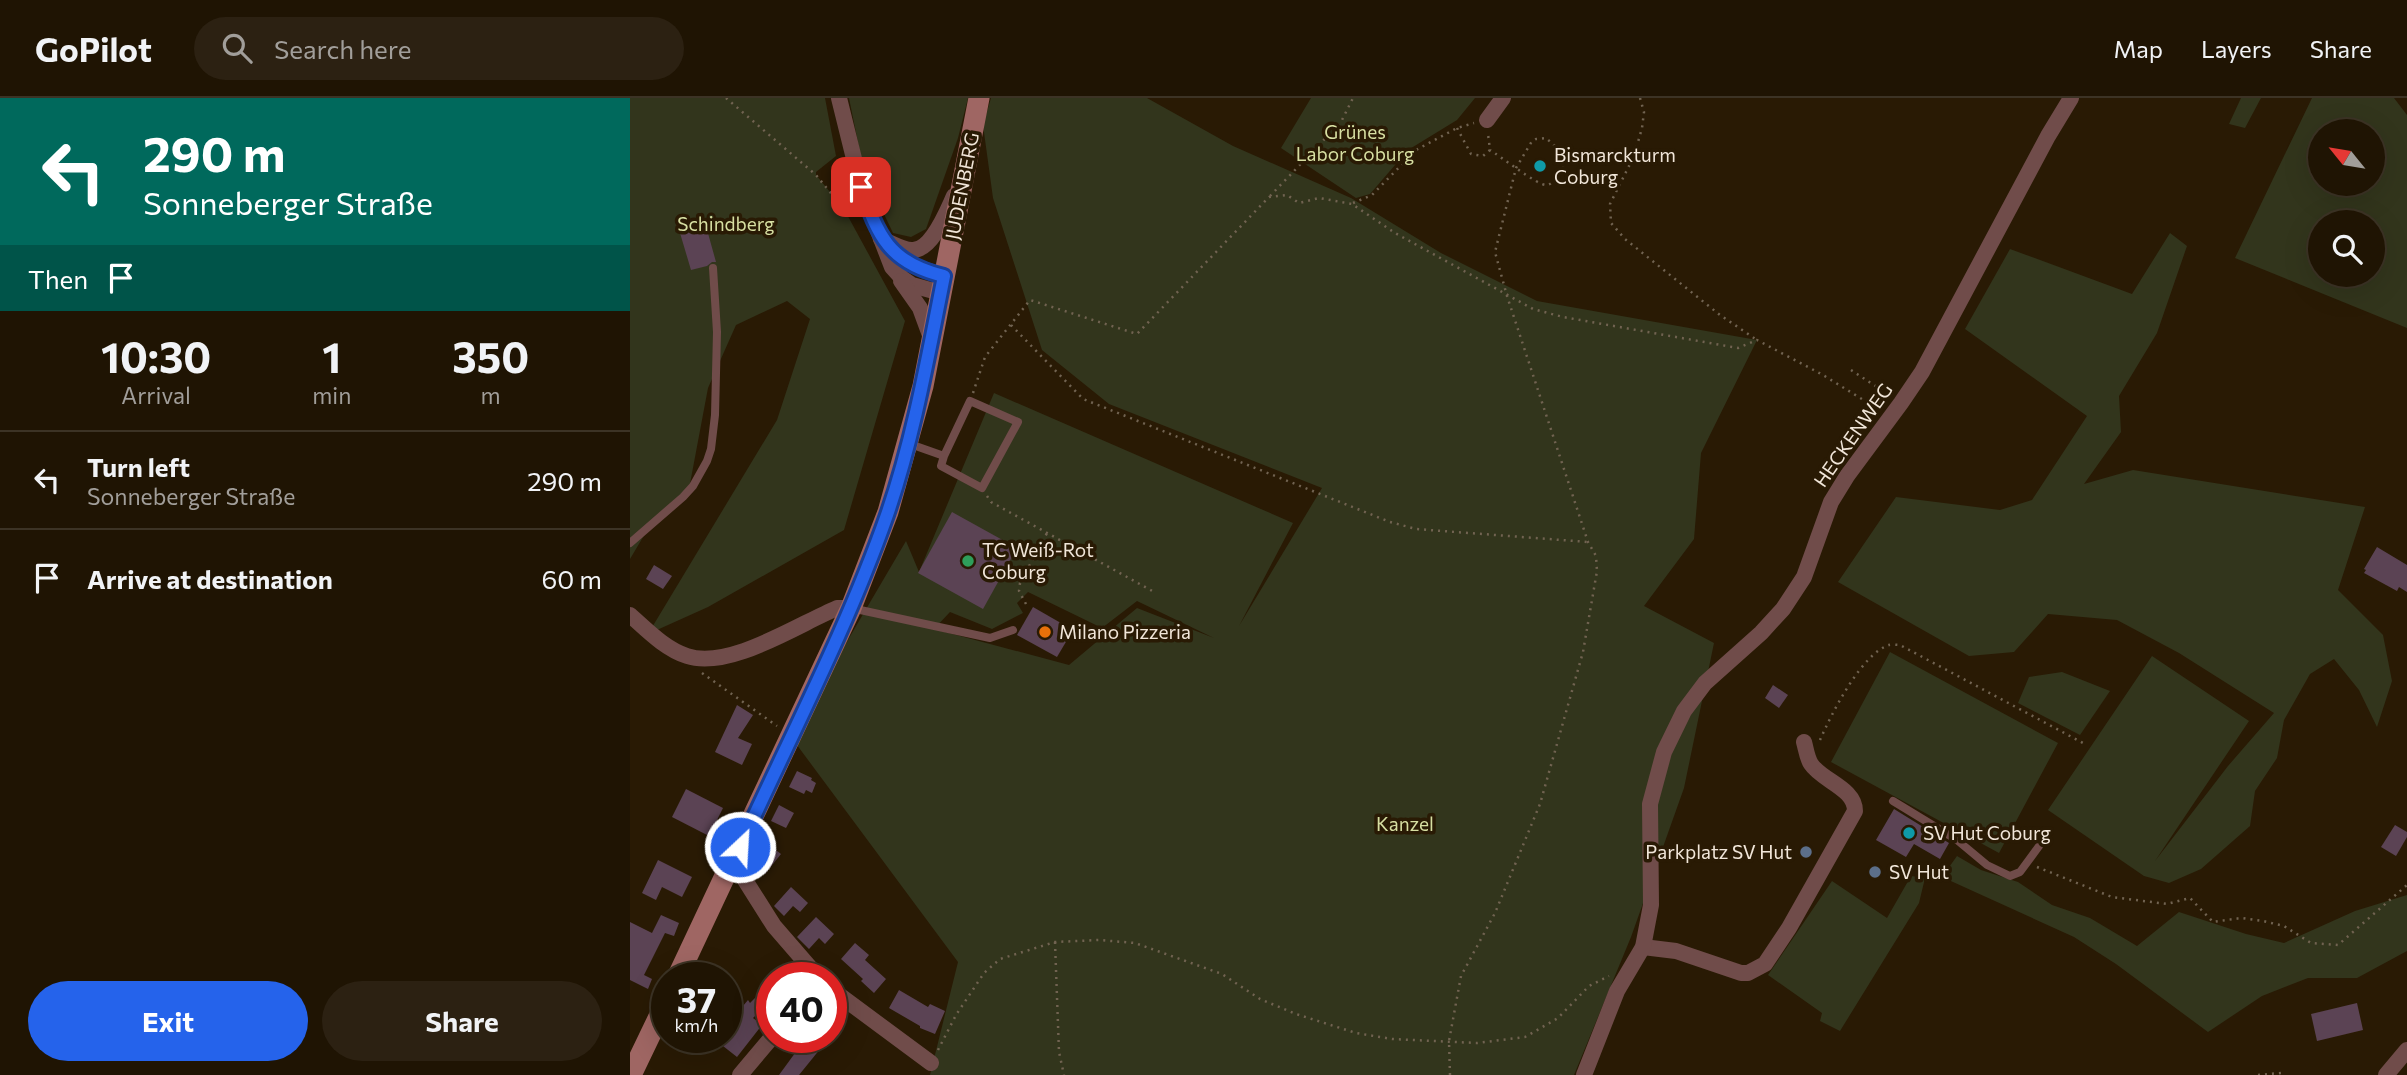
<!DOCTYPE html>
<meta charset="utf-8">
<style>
body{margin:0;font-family:Commissioner,sans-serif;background:#2c2112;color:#f1f3f6;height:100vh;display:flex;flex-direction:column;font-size:26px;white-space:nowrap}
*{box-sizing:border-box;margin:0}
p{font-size:23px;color:#a19e9a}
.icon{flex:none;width:38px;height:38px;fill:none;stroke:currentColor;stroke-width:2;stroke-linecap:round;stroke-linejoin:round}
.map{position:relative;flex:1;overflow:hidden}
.drawer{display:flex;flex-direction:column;background:#1f1403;width:630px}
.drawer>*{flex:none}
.guide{background:#00695c;color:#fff;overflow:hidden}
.needle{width:46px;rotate:300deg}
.buttons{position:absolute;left:1678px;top:21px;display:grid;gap:14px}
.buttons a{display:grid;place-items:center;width:77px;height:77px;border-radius:50%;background:#1f1403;box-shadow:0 7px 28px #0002,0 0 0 2px #3c3325;font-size:35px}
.speed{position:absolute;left:21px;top:864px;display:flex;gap:14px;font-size:35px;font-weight:700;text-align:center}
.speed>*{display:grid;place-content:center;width:91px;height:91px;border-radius:50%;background:#1f1403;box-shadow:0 7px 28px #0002,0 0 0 2px #3c3325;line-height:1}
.speed small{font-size:18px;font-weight:400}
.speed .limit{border:10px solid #d22;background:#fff;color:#111}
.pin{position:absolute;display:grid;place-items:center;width:60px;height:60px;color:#fff;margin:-30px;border-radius:14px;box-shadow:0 4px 10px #0006}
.me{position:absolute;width:77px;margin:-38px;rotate:25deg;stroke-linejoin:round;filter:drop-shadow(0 0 5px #0008)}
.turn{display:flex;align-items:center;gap:24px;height:147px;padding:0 28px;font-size:32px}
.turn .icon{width:91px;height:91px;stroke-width:2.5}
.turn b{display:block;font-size:49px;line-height:60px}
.then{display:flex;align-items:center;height:66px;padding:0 28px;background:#0003;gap:14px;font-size:26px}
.eta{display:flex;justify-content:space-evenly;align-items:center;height:119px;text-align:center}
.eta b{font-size:42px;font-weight:700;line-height:49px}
.action{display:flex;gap:14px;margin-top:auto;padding:14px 28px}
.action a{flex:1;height:80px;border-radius:42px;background:#2563eb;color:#fff;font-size:28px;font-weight:700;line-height:80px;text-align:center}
.action a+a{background:#2c2112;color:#f1f3f6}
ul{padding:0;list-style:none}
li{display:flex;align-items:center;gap:21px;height:98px;padding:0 28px;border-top:2px solid #3c3325}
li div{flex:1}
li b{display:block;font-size:26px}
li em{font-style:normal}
header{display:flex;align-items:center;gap:42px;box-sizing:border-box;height:98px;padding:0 35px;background:#1f1403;border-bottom:2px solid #3c3325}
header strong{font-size:33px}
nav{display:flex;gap:38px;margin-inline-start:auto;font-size:24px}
.search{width:490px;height:63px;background:#2c2112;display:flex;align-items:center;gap:18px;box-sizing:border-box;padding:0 24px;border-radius:38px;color:#a19e9a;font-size:26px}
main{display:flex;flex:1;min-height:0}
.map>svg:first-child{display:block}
.green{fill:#32351c;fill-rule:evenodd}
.building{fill:#5b4354}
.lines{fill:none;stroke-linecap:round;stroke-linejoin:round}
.path{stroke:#716351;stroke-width:2.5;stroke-dasharray:2 5;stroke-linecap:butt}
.lane{stroke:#704c4a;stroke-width:8}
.street{stroke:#704c4a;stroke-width:16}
.secondary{stroke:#9f6663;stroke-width:21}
.route-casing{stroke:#184099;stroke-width:18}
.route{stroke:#2563eb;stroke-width:12}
.culture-dot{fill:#0f9aa8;stroke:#291a04;stroke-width:2.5}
.leisure-dot{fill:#2e9e5b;stroke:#291a04;stroke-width:2.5}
.food-dot{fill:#e8710a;stroke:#291a04;stroke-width:2.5}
.service-dot{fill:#5c6f8a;stroke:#291a04;stroke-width:2.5}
.labels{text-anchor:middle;stroke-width:7;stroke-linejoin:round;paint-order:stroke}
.park-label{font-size:19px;fill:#d7dfa2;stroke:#291a04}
.poi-label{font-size:19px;fill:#f1e6d9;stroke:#291a04;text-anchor:start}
.street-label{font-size:19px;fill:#f1e6d9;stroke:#291a04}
</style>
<header>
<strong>GoPilot</strong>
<div class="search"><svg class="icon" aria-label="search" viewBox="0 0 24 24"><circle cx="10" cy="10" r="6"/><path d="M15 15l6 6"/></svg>Search here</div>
<nav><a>Map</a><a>Layers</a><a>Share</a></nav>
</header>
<main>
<section class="drawer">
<div class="guide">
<div class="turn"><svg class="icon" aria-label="left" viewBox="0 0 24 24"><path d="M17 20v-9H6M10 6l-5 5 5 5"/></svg><div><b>290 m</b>Sonneberger Straße</div></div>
<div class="then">Then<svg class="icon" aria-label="arrive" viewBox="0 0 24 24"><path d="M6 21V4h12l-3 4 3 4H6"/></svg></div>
</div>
<div class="eta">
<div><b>10:30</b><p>Arrival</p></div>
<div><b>1</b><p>min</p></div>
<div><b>350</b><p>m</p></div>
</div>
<ul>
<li><svg class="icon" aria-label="left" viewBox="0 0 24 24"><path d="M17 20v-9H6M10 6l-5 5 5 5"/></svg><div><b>Turn left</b><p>Sonneberger Straße</p></div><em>290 m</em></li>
<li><svg class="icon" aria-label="arrive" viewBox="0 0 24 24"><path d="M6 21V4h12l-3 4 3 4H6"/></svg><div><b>Arrive at destination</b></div><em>60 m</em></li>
</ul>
<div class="action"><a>Exit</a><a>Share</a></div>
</section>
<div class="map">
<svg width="1777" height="977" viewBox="0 0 1777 977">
<rect width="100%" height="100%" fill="#291a04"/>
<g class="green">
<path d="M0 0H195L206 58 186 74V77L214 111 275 223 214 432 78 509 18 536 147 322 180 221 157 203 106 227 78 290 59 391 22 424 0 461Z"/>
<path d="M219 0H338L328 40 296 131 281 139 263 135 234 74Z"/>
<path d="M361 0H517L603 48 721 100 811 155 907 203 1127 242 1071 355 1064 441 1014 508 1084 545 1054 690 1001 839 944 977H300L328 864 161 639 276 443 289 474 364 295 663 425 609 528 692 390 479 306 412 252 363 100 353 27ZM398 494 472 530 507 503 584 540 507 510 439 567 304 531 320 514 362 531 393 515 387 505Z"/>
<path d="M681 0H845L827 22 778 52 740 96 726 100 651 50Z"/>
<path d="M1611 0H1631L1615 30 1599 26Z"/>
<path d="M1682 0H1764L1777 17V230L1605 160ZM1690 33H1743V86H1690ZM1690 124H1743V177H1690Z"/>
<path d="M1540 135 1557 148 1527 235 1489 298 1491 334 1454 386 1503 372 1735 409 1708 492 1753 537 1762 583 1747 629 1729 592 1704 561 1680 576 1654 622 1647 660 1625 693 1620 728 1571 771 1539 785 1514 778 1418 712 1522 558 1619 623 1525 763 1598 668 1644 615 1549 555 1487 522 1418 516 1384 554 1339 558 1208 484 1266 399 1370 412 1402 402 1457 318 1335 231 1380 151 1502 196Z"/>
<path d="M1260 554 1428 645 1369 755 1201 664Z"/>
<path d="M1432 574 1480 593 1450 637 1388 605 1399 579Z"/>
<path d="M1327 758 1351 772 1388 784 1422 807 1460 820 1507 848 1549 814 1616 836 1654 845 1725 813 1777 797V853L1727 880H1678L1632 898 1578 934 1486 866 1444 839 1312 779Z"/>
<path d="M1281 778 1295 780 1289 805 1210 933 1190 923 1192 915 1138 877 1202 783 1257 820Z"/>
</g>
<g class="building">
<path d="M76 128 86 164H82L77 168 61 172 50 135Z"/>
<path d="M322 414 387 450 353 511 288 475Z"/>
<path d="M1747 449 1777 467V494L1769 489 1767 493 1734 475 1736 472 1734 471Z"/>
<path d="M24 467 42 478 33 491 16 481Z"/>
<path d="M403 509 443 532 427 559 387 537Z"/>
<path d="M1143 587 1158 597 1149 610 1135 600Z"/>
<path d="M107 607 123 617 108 640 122 646 112 667 85 654Z"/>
<path d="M167 673 182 680 181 682 186 685 182 695 176 692 174 696 159 689Z"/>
<path d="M56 691 93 710 79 738 42 719Z"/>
<path d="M149 707 164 715 156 730 141 723Z"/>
<path d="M1264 711 1319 745 1310 761 1284 746 1276 759 1246 742Z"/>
<path d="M1765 727 1777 734V739L1766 758 1751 749Z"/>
<path d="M137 745 151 756 135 776 124 768 131 759 128 756Z"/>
<path d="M28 762 62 779 52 799 32 789 26 802 12 795Z"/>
<path d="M161 789 178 805 170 814 163 808 154 818 144 808Z"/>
<path d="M31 817 49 825 44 838 35 835 14 877 22 881 18 891 0 882V824L22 835Z"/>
<path d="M186 819 204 836 195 846 189 840 179 851 167 839Z"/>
<path d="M225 845 239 857 235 862 256 881 244 895 231 883 233 881 211 861Z"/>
<path d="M269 892 298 909 300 906 315 913 305 936 290 930V928L259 910Z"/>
<path d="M128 897 137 906 123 920 132 927 107 959 93 948 109 927 102 921 118 902 120 905Z"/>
<path d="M1727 905 1733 932 1687 943 1681 916Z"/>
<path d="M176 940H199L169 977H149Z"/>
</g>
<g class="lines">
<g class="path">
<path d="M96 0 186 77 214 111 226 114"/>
<path d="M1010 0 1014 14 1012 30 1004 58 980 106 981 125 995 141 1090 217 1127 242"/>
<path d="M827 30 841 56 853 58 860 52 858 36"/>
<path d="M640 98 711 24 723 0"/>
<path d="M723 105 742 97 786 52 827 30 844 25"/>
<path d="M381 227 453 301 760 424 786 431 958 444"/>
<path d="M1221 272 1259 297"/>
<path d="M343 295 355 259 400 202 507 236 639 99 657 97 669 105 689 100 722 106 765 135 903 211 933 219 1108 250 1127 242 1193 277 1248 311"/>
<path d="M357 398 361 404 526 495"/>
<path d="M396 506 389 493 390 485 417 435"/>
<path d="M72 575 147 628"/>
<path d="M1190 642C1201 617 1231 556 1259 547 1260 546 1269 547 1270 547L1453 645"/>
<path d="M1407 769 1482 799 1537 806 1560 800 1583 824 1611 820 1633 823 1654 828 1681 845 1708 847 1777 787"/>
<path d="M425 844 429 954 434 977"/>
<path d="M308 952 326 917 354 875 370 861 425 844 469 842 505 845 592 876 630 901 666 916 726 935 762 941 847 945 895 939 928 920 959 888 979 878"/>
<path d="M820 977 819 943 831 878 865 815 910 706 953 554 967 473 966 458 958 444 877 198 865 154 886 70 902 43 906 41 916 40 935 57C937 66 934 70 928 77 925 81 922 87 916 87 907 87 870 58 860 52"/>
<path d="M1628 977 1651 975"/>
</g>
<g class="lane">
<path d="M280 346 314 358 340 303 388 324 352 390 311 368 314 358"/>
<path d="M0 445 53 399 63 388 77 363 81 351 85 317 87 234 83 170"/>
<path d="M221 510 360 540 383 532"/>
<path d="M1263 703 1327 742 1357 767 1380 778 1390 774 1415 740"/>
</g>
<g class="street">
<path d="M209 0 231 89 262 169 272 180 282 187 311 195"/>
<path d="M857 22 873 0"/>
<path d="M251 141C260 144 272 152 282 152 302 153 317 113 324 98"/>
<path d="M260 150 289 170 315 178"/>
<path d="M271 183 290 210 301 240"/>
<path d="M0 517C17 532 35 551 57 558 99 572 167 527 207 510H221"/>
<path d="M100 771 113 779 144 828 189 880"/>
<path d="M1013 849 1046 853 1111 875H1118L1135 866 1159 830 1225 713C1225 690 1192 683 1181 666 1177 660 1176 651 1174 644"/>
<path d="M201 891 301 965"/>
<path d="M110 977 142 939"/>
<path d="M954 977 987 893 1013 849 1021 807 1020 706 1034 654 1054 613 1075 585 1131 535 1153 511 1174 479 1201 404 1217 378 1271 305 1292 274 1418 38 1441 0"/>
<path d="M1756 977 1777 952"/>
</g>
<g class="secondary">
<path d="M47 880 221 510 258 414 293 288 349 0"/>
<path d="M1 977 37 902"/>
</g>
</g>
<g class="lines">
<g class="route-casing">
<path id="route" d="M110 749C160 639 217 531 257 417 284 339 298 258 314 178 259 165 248 138 231 89"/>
</g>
<use href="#route" class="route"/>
</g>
<g class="culture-dot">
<circle cx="910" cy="68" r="7"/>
<circle cx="1279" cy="735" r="7"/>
</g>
<circle class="leisure-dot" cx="338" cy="463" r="7"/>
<circle class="food-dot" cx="415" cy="534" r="7"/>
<g class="service-dot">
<circle cx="1176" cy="754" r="7"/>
<circle cx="1245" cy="774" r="7"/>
</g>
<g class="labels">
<g class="park-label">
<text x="725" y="41">Grünes<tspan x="725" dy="22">Labor Coburg</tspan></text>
<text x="96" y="133">Schindberg</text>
<text x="775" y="733">Kanzel</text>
</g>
<g class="poi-label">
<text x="924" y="64">Bismarckturm<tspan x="924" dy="22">Coburg</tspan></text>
<text x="352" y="459">TC Weiß-Rot<tspan x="352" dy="22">Coburg</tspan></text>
<text x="429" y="541">Milano Pizzeria</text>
<text x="1293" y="742">SV Hut Coburg</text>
<text x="1162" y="761" text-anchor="end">Parkplatz SV Hut</text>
<text x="1259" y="781">SV Hut</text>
</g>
<g class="street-label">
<text transform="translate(332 88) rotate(-79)" y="7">JUDENBERG</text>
<text transform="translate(1223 337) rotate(-55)" y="7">HECKENWEG</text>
</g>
</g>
</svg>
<div class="buttons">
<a><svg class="needle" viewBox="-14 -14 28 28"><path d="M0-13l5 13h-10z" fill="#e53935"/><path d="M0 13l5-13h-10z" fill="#a19e9a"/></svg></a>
<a><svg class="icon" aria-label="search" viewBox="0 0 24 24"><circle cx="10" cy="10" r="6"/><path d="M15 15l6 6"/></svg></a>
</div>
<div class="speed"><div>37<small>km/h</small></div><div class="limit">40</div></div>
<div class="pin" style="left:231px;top:89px;background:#d93025"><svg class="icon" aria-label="arrive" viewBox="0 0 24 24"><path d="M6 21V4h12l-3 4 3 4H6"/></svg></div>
<svg class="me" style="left:110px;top:749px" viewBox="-20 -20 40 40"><circle r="17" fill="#2563eb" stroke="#fff" stroke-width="3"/><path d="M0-11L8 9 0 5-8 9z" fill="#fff"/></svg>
</div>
</main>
